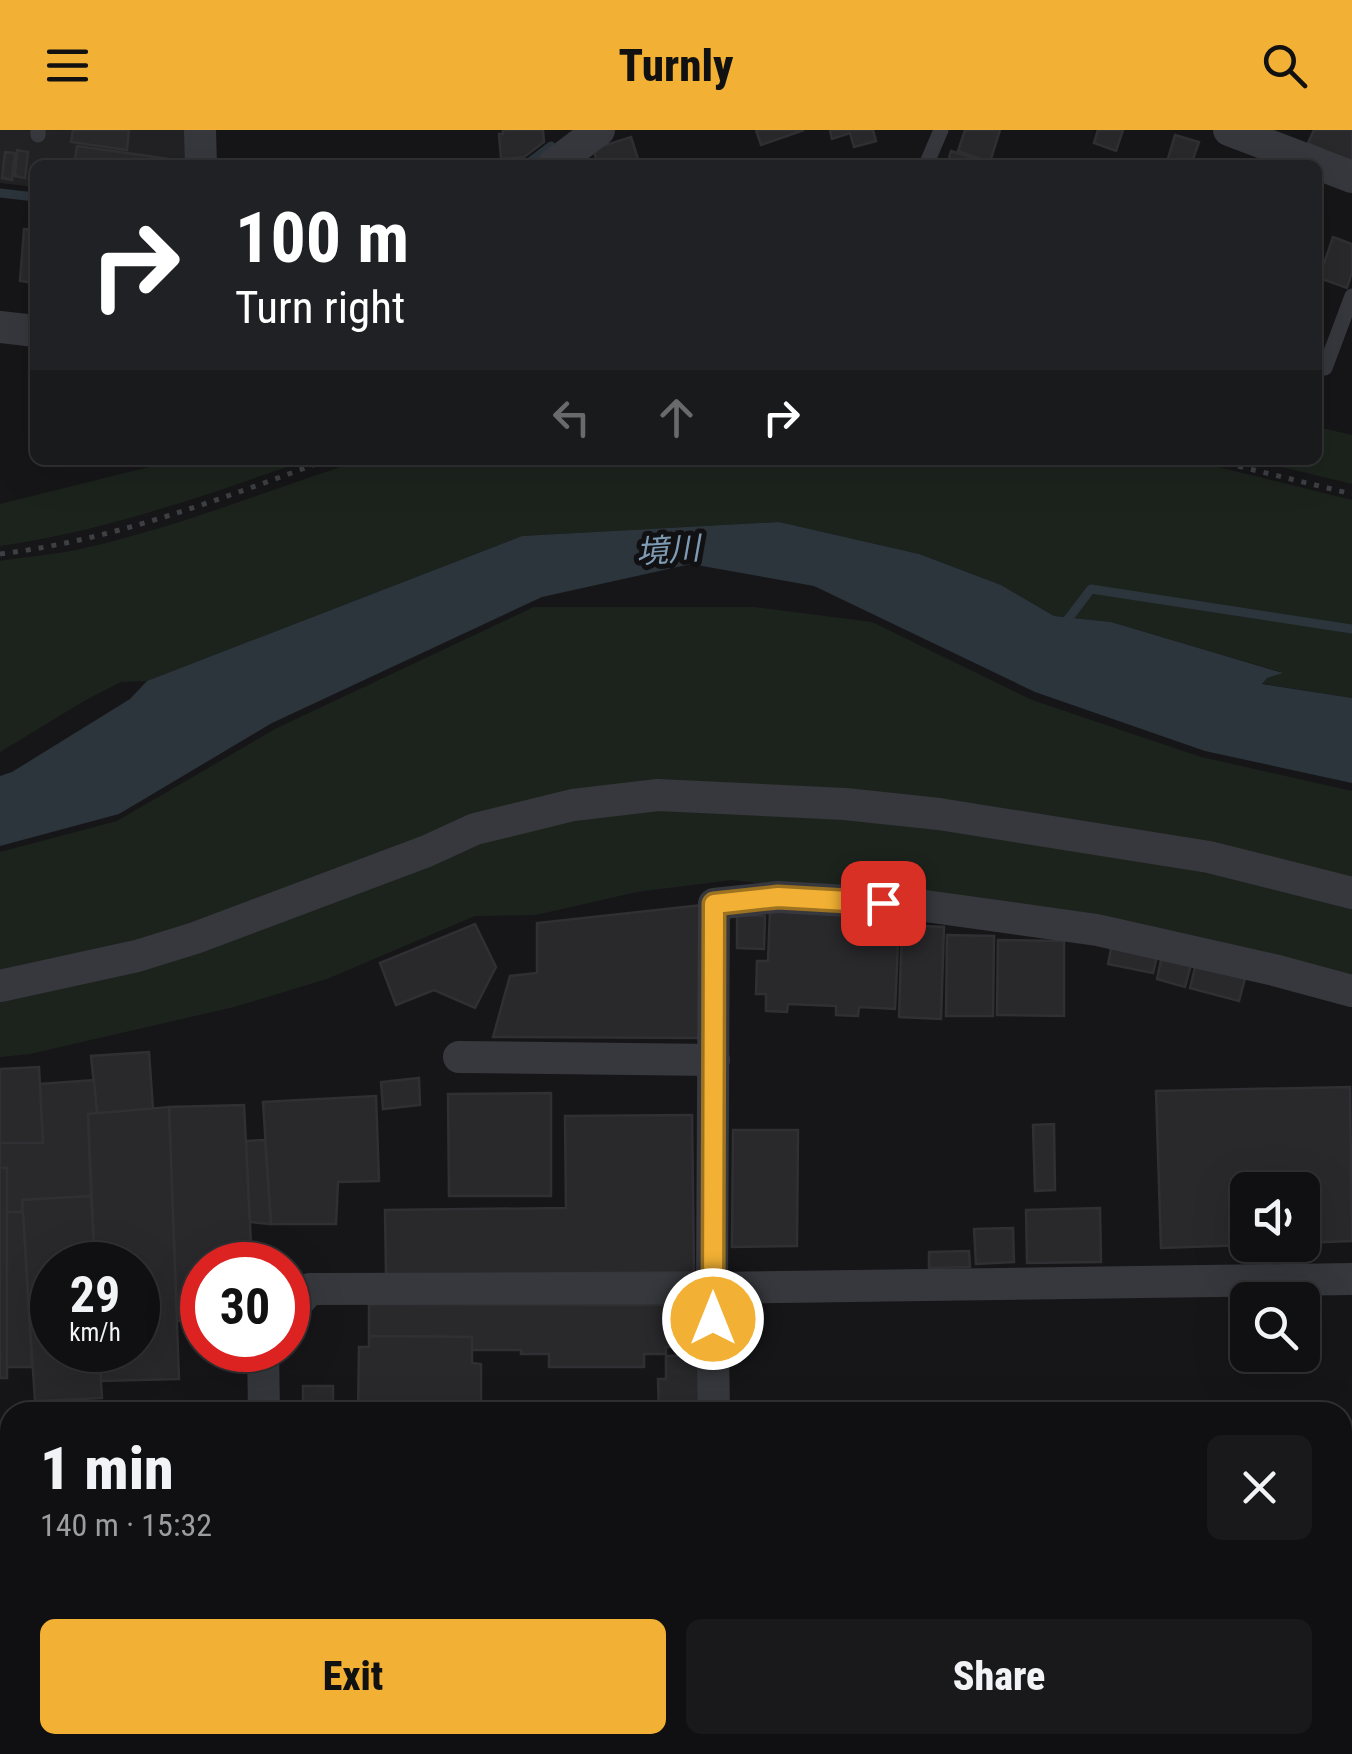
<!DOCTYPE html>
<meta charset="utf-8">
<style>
body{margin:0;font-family:"Roboto Condensed","Noto Sans JP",sans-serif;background:#19191b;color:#f1f3f6;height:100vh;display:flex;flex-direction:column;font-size:38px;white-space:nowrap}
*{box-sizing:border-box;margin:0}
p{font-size:32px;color:#9c9d9f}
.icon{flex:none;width:55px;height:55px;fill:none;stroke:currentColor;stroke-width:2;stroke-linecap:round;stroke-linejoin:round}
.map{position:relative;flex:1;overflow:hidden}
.side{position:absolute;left:0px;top:1272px;width:1352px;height:352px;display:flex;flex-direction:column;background:#101012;border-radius:30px 30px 0 0;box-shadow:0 10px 40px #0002,0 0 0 2px #303032}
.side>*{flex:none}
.top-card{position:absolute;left:30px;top:30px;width:1292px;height:305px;border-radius:15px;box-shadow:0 10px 40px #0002,0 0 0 2px #303032;background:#202124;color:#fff;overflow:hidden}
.buttons{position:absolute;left:1230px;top:1042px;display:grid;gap:20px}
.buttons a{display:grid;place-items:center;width:90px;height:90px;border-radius:15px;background:#101012;box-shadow:0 10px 40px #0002,0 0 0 2px #303032;font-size:50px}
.speed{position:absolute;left:30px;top:1112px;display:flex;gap:20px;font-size:50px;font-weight:700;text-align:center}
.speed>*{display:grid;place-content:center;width:130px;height:130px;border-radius:50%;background:#101012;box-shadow:0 10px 40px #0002,0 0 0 2px #303032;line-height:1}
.speed small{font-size:25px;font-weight:400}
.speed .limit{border:15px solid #d22;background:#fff;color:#111}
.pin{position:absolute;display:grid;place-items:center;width:85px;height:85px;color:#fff;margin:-42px;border-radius:20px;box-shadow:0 5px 15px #0006}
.me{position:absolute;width:110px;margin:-55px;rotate:0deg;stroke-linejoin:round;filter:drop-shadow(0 0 8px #0008)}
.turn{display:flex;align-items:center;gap:35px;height:210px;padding:0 40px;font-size:45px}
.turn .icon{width:130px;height:130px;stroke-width:2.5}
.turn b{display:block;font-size:70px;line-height:85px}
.lanes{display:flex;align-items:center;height:95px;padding:0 40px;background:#0003;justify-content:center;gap:50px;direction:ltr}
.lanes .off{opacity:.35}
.round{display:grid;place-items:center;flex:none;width:105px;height:105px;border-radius:15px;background:#19191b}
.overview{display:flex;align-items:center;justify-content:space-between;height:170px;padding:0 40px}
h1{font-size:60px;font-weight:800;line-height:75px}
.primary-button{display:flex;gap:20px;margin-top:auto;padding:20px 40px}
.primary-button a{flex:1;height:115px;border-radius:15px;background:#f2b134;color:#111;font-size:40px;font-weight:800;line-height:115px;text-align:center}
.primary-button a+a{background:#19191b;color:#f1f3f6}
header{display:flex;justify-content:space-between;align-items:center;height:130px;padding:0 40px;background:#f2b134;color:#111;font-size:45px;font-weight:800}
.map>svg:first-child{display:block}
.built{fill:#222225}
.green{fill:#1c231d}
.water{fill:#2c353c}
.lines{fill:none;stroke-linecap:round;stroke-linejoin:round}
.stream{stroke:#2c353c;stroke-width:9}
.building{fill:#29292c;stroke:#303034;stroke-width:2.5}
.path{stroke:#3d3f44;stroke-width:5;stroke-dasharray:5 8;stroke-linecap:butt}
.lane{stroke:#37383d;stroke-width:15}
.street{stroke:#37383d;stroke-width:32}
.route-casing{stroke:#9d7322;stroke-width:25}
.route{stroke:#f2b134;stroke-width:18}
.labels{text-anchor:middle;stroke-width:10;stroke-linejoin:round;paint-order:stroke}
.water-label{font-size:32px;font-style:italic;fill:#7f9bb3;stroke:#111113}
</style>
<header><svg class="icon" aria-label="menu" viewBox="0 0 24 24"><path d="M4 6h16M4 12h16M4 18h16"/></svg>Turnly<svg class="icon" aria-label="search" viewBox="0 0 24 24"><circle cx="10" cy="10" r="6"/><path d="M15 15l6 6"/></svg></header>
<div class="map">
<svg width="1352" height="1624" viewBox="0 0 1352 1624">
<rect width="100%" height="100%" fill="#161618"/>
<path class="built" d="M0 0H188L190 35H35V57L0 53Z"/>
<g class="green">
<path d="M1318 297 1352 305V354L1252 330H1318Z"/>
<path d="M177 330H307C206 365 106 401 0 416V374Z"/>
<path d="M361 330H1190L1352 370V568L1260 553 1267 548 1281 542 1111 492 1054 486 1001 455 919 424 779 392 522 406 147 551 121 552 84 571 0 622V431C25 427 51 425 76 420 173 399 266 361 361 330Z"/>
<path d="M534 477H754L872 492 1032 570 1201 627 1352 661V849L985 776 731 750 637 762 536 785 475 786 327 849 234 877 30 924 0 927V722L117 691 277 598Z"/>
</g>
<path class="water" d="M779 392 919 424 1001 455 1054 486 1111 492 1283 543 1267 548 1262 554 1352 568V653L1205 621 1035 562 814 456 691 434 542 467 272 593 119 684 0 716V646L12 642 130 569 147 551 522 406Z"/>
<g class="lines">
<g class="stream">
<path d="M526 35 551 16"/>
<path d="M0 63 35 67"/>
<path d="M1062 497 1091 459 1352 499"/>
</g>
</g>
<g class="building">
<path d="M73 0H129L127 20 71 12Z"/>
<path d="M503 0H543L544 12 524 27 501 29 499 4H503Z"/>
<path d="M756 0H804L761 15Z"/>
<path d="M830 0H873L876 11 854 17 850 3 832 9Z"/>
<path d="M965 0H1000L990 32 958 21Z"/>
<path d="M1098 0H1123L1116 21 1094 13Z"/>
<path d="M1314 0H1352V32L1308 13Z"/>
<path d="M1175 5 1199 12 1191 35H1166Z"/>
<path d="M631 7 640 35H596L598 34 593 19Z"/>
<path d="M77 16 170 29 169 35H74Z"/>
<path d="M17 20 28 22 25 48 15 46Z"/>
<path d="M951 21 990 33V35H947Z"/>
<path d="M5 22 15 23 12 50 2 48Z"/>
<path d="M24 99 35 100V153L20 151Z"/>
<path d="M1333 107 1352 114V142L1347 158 1319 148Z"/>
<path d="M703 775 704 908 493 907 510 846 537 843V793Z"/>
<path d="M770 781 886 785V791H899L895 879 859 877 858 886 836 885V876L788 874 787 882 766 881V864H756L757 831H768Z"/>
<path d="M737 785 765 786 764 819 737 818Z"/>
<path d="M475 794 496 837 475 878 434 860 396 875 380 833Z"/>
<path d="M902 795 944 797 941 889 899 887Z"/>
<path d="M947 805 994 806 993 886H946Z"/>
<path d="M1113 809 1159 818 1153 843 1108 834Z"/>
<path d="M998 810 1064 811V886L997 885Z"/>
<path d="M1163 821 1193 827 1185 857 1157 849Z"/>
<path d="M1197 829 1247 841 1239 871 1190 858Z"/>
<path d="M149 922 153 979 97 983 91 926Z"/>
<path d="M39 937 43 1013H0V939Z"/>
<path d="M419 948 420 975 383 979 381 952Z"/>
<path d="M94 950 97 983 88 984 91 1066 22 1070 23 1082H7V1038H0V1013H43L40 954Z"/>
<path d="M1350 957 1352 1111 1302 1113V1060H1248V1115L1161 1118 1156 961Z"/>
<path d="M551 963V1066H449L448 964Z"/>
<path d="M376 966 379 1051 338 1052 336 1094H271L263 972Z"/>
<path d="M244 975 252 1135H202V1190L177 1191 169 977Z"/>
<path d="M169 977 179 1249 101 1251 99 1220H138V1135H95L88 984Z"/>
<path d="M692 985 694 1142 386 1145 385 1080 566 1078 565 986Z"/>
<path d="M1054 994 1055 1060 1035 1061 1033 995Z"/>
<path d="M733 1000H798L797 1116 732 1117Z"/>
<path d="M265 1010 271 1094 250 1092 246 1011Z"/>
<rect x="0" y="1038" width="7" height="210"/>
<path d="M91 1066 95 1135H52V1220H99L102 1268 35 1271 22 1070Z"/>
<path d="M1100 1078 1101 1132 1027 1133 1026 1080Z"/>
<path d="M7 1082H23L32 1237H7Z"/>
<path d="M1013 1098 1014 1132 976 1134 974 1099Z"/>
<path d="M969 1121 970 1137 929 1138V1122Z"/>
<path d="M369 1174 686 1175V1217H666V1224H644V1237H549V1224H521V1220H472V1207L369 1206Z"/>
<path d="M369 1206 472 1207V1233L481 1234V1282H358L359 1217H369Z"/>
<path d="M698 1225 699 1282H659L658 1249H666V1226Z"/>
<rect x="303" y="1256" width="30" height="26"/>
<path d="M10 1296V1354L0 1359V1301Z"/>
<rect x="0" y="1424" width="10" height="138"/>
<path d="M0 1602H10V1615H103V1624H0Z"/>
</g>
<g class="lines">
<g class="path">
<path d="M1213 330 1352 364"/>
<path d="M0 424C114 410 220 369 327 330"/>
</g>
<g class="lane">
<path d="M38 5V0"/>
<path d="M926 35 941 0"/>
<path d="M1325 238 1352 166"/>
</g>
<g class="street">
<path d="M200 0 201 35"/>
<path d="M1229 0 1352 47"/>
<path d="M553 35 599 0"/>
<path d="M0 197 35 201"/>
<path d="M0 856 137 826 195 808 427 721 475 699 573 675 658 665 845 674 939 684 1209 727 1352 763"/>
<path d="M459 927 714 930"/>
<path d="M288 1183 310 1159 712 1158 1352 1149"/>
<path d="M263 1220 264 1282"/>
<path d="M714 1282 712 1158 714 774 778 767 918 775 1097 800 1274 840 1352 861"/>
<path d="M268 1615V1624"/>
<path d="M719 1615V1624"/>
<path d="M901 1624 1352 1618"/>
</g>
</g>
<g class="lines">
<g class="route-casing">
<path id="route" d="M713 1189 714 774 778 767 883 773"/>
</g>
<use href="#route" class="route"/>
</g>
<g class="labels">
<g class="water-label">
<text transform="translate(668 420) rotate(-4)" y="11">境川</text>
</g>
</g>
</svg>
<div class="buttons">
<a><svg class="icon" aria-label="sound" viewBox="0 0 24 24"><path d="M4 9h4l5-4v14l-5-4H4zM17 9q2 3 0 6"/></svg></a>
<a><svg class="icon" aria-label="search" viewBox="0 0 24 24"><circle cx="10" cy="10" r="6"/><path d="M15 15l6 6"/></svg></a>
</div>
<div class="speed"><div>29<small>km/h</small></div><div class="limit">30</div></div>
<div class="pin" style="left:883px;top:773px;background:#d93025"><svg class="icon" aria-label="arrive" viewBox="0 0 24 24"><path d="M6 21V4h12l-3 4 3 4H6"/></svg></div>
<svg class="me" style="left:713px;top:1189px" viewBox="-20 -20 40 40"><circle r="17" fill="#f2b134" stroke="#fff" stroke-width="3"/><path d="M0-11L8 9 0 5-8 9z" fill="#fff"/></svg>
<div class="top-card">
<div class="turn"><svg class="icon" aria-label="right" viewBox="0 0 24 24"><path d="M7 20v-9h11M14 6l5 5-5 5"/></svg><div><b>100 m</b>Turn right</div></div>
<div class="lanes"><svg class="icon off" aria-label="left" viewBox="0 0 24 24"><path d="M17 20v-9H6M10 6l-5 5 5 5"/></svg><svg class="icon off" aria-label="ahead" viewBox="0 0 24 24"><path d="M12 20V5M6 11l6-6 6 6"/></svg><svg class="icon" aria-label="right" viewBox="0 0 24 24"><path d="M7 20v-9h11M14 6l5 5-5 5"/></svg></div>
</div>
<section class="side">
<div class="overview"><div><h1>1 min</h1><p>140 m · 15:32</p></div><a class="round"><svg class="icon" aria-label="close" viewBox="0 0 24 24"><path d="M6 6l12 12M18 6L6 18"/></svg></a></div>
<div class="primary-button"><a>Exit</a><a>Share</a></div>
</section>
</div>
